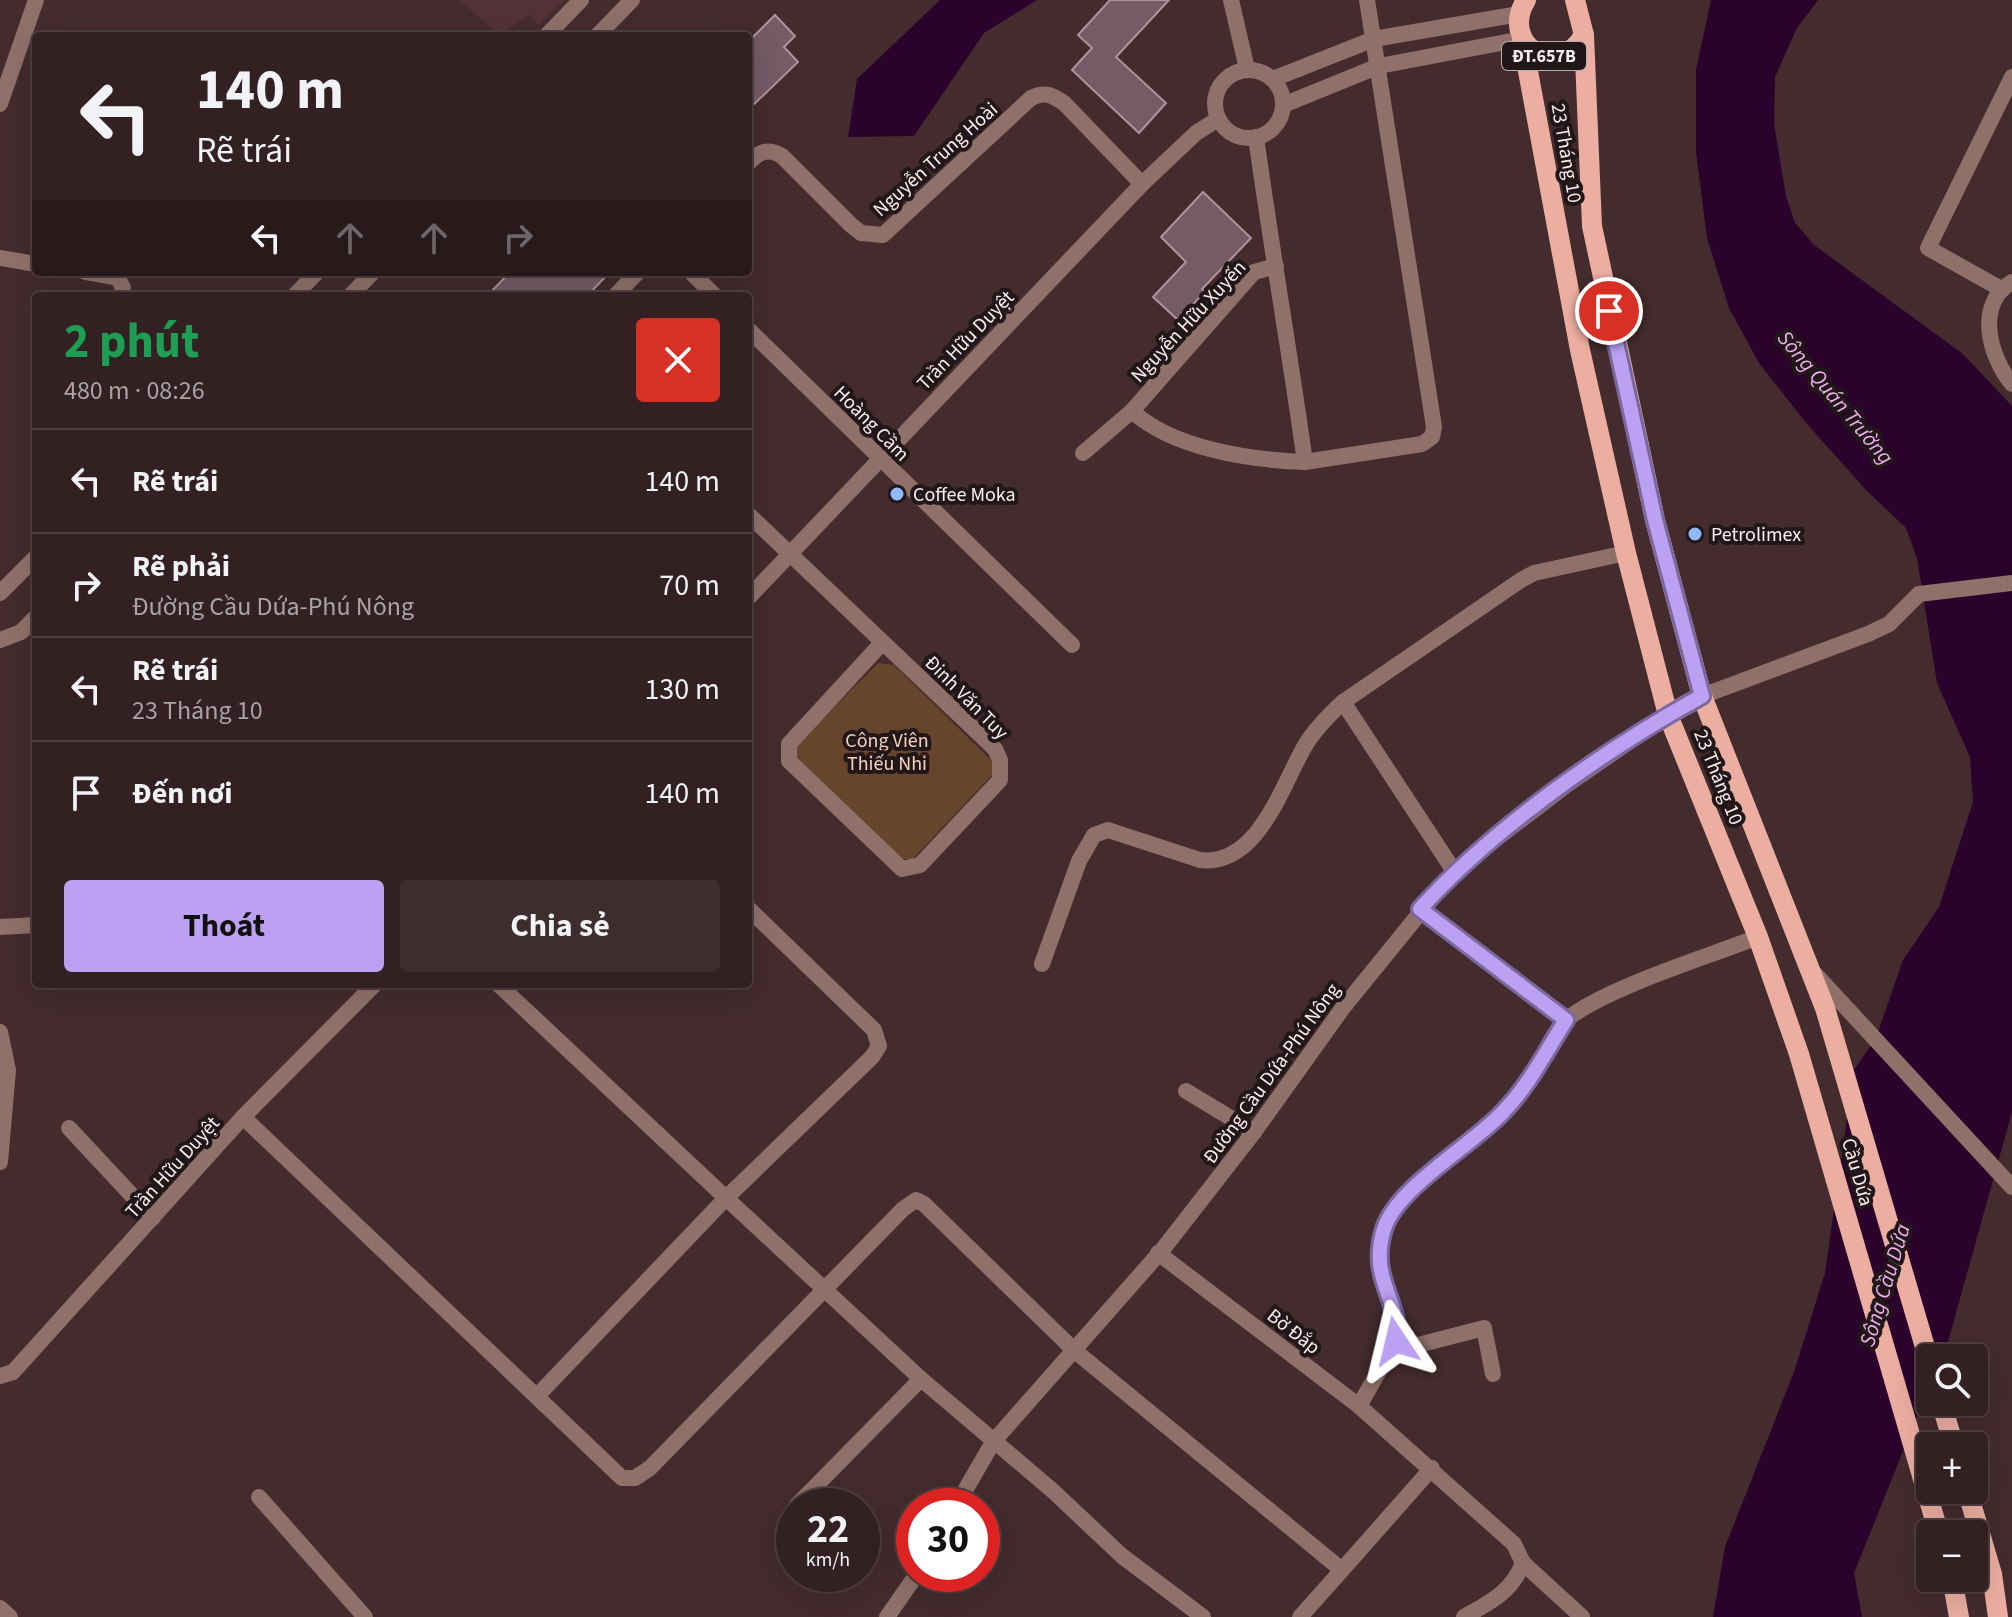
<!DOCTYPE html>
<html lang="vi">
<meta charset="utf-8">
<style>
body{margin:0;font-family:"Source Sans 3",sans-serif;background:#3d2d2f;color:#f1f3f6;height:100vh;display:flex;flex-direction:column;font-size:30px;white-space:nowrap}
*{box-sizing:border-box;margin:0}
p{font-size:26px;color:#a8a3a5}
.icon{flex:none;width:44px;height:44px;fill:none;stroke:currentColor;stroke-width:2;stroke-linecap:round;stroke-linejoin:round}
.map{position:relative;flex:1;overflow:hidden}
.side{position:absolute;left:32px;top:292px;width:720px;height:696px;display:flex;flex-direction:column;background:#322022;border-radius:8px;box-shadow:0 8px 32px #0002,0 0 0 2px #4d3e40}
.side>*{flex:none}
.guide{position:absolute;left:32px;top:32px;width:720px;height:244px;border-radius:8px;box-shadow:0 8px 32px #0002,0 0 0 2px #4d3e40;background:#322022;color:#f1f3f6;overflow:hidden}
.fabs{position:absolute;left:1916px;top:1344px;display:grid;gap:16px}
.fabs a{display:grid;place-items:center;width:72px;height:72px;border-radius:8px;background:#322022;box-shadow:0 8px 32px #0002,0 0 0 2px #4d3e40;font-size:40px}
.speed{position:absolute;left:776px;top:1488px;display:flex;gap:16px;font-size:40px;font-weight:700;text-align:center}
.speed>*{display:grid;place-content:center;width:104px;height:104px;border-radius:50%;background:#322022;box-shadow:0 8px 32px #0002,0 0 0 2px #4d3e40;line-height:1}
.speed small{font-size:20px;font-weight:400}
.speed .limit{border:12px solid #d22;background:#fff;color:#111}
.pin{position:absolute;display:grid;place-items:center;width:68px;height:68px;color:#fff;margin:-34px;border:4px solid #fff;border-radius:50%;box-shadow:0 2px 8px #0007}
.me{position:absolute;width:88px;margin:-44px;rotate:350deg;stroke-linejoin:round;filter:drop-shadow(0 0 6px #0008)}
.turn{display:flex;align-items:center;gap:28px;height:168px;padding:0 32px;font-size:36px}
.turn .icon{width:104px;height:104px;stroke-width:2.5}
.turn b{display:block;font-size:56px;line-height:68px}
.lanes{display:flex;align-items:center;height:76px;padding:0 32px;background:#0003;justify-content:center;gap:40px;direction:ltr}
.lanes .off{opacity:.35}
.round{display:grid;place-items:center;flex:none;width:84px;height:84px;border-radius:8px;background:#3d2d2f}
.headline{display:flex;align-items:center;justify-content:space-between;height:136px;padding:0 32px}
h1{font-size:48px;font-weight:700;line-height:60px;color:#1e9e55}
.button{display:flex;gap:16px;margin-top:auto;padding:16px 32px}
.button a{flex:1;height:92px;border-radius:8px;background:#bca0f2;color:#111;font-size:32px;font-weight:700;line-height:92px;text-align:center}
.button a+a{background:#3d2d2f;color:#f1f3f6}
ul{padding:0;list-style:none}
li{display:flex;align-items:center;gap:24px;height:104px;padding:0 32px;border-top:2px solid #4d3e40}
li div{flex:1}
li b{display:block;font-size:30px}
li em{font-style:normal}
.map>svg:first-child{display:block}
.built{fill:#523237}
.green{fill:#67452d}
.water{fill:#2a022b}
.building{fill:#745b66;stroke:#ae939f;stroke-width:2}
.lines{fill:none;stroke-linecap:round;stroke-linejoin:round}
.minor{stroke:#8f716a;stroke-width:16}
.tertiary{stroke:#8f716a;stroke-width:16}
.primary{stroke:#ebaea1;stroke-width:20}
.route-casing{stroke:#7a689d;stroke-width:20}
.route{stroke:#bca0f2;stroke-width:14}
.poi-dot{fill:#90b8fd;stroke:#221718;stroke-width:3}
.labels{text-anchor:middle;stroke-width:8;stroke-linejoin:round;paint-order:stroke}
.shield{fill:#221718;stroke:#bbacae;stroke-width:2}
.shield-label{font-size:18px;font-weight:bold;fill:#fdecee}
.street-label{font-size:20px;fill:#fdecee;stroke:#221718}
.poi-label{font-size:20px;fill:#fdecee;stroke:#221718;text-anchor:start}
.park-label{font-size:20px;fill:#f4d3be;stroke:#221718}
.water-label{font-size:22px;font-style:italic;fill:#eeabee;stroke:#221718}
</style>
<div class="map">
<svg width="2012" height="1617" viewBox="0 0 2012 1617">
<rect width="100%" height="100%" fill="#432b2e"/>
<path class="built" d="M459 0H564L539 25 529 15 500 35Z"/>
<path class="green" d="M878 663 894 665 994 763 992 775 911 861 900 857 795 758 794 748Z"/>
<g class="water">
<path d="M940 0H1037L984 33 914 136 848 137 857 79Z"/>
<path d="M1711 0H1818L1797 28 1775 77 1774 124 1786 196 1795 223 1814 245 1963 354 2012 406V1112L1949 1338 1941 1358H1930V1384L1854 1573 1862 1617H1713L1725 1547 1794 1372 1825 1273 1854 1070 1876 1038 1903 960 1939 907 1973 802 1970 757 1937 683 1917 558 1906 528 1867 491 1807 424 1759 363 1729 308 1707 238 1696 152V70Z"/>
</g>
<g class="building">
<path d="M1110 0H1169L1116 57 1166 103 1139 133 1072 70 1092 48 1078 35Z"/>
<path d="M775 15 795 36 784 47 798 62 748 110V42Z"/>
<path d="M1203 192 1251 238 1202 289 1205 292 1178 320 1153 297 1186 262 1161 237Z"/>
<path d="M510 272H610L587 296H487Z"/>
</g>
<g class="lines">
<g class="minor">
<path d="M1231 0 1247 69"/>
<path d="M0 104 36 0"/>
<path d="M1256 137C1271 246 1290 354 1305 462 1251 460 1173 449 1132 411L1254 272 1276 266"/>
<path d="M748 163C760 152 767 147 782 156L851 225 861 233 883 235 1031 98C1045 91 1052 95 1064 103L1142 184"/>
<path d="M0 258 36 264"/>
<path d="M85 272 118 278 123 288 121 296"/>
<path d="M691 272 715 296"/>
<path d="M2012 282C1975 304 1989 356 2012 384"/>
<path d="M2001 289 1928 248 2012 77"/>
<path d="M615 296 638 272"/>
<path d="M748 329 1072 645"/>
<path d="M1083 453 1132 411"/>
<path d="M1305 462 1422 444 1432 437 1434 427 1367 0"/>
<path d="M748 514 995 749 1000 760V780L920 865 902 869 789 761V744L881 644"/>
<path d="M1702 696 1868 634 1889 624 1919 594 2012 583"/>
<path d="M1454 871 1343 702 1521 580 1534 573 1626 553"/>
<path d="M748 908 874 1030 879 1046 872 1057 726 1198 921 1379 1053 1491 1122 1556 1203 1617"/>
<path d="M1420 909 1566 1020"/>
<path d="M0 927 36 925"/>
<path d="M1042 964 1079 861 1094 835 1108 830 1200 860C1259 867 1283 782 1306 744 1316 728 1330 714 1343 702"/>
<path d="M1815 974 2012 1187"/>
<path d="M498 984 726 1198 538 1395"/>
<path d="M0 1032 8 1070 0 1162"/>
<path d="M1186 1091 1254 1132"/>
<path d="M243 1117 622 1478H635L650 1468 903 1209 916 1200 924 1204 1075 1351 1342 1570 1432 1468"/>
<path d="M69 1128 153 1218"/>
<path d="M1158 1253 1359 1406 1396 1341C1402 1300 1368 1280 1384 1228 1398 1183 1456 1159 1488 1127 1506 1110 1522 1092 1535 1071 1545 1055 1553 1031 1567 1019 1608 987 1707 957 1758 937"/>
<path d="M1391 1352 1484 1328 1493 1374"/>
<path d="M1359 1406 1514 1544 1523 1563C1511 1593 1490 1602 1464 1617"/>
<path d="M259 1497 365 1617"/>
<path d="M796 1506 921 1379"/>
<path d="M1523 1563 1582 1617"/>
<path d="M0 1608 10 1617"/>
<path d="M1300 1617 1342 1570"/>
</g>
<g class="tertiary">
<path d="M546 36 581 0"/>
<path d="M597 36 632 0"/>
<circle cx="1249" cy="104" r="34"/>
<path d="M1273 79 1374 39 1519 14"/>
<path d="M1283 105 1379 66 1522 39"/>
<path d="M294 296 317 272"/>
<path d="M350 296 373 272"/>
<path d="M0 593 36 557"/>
<path d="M748 598 1142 184 1196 133 1218 119"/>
<path d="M0 640 21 632 36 617"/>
<path d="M0 1376 13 1372 243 1117 375 984"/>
<path d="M956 1506 993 1442 1163 1249 1254 1132 1342 1009 1454 871 1568 784 1668 715"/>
<path d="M887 1617 917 1574"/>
</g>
<g class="primary">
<path d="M1526 0C1499 44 1557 81 1584 35L1575 0"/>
<path d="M1584 35 1592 226 1655 520 1702 696 1825 1008 1930 1364"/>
<path d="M1522 39 1580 350 1626 553 1668 715 1758 937 1799 1054 1939 1534"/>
<path d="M1668 715 1702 696"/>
<path d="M1941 1402 1954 1446"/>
<path d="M1967 1490 1992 1574 1998 1617"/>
<path d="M1952 1578 1959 1617"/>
</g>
</g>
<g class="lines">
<g class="route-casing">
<path id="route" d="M1396 1341C1402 1301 1368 1280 1384 1229 1397 1187 1473 1145 1504 1111 1530 1084 1546 1051 1566 1020L1420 909C1493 828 1606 749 1702 696L1655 520 1609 311"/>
</g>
<use href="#route" class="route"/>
</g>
<g class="poi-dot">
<circle cx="897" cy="494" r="8"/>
<circle cx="1695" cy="534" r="8"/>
</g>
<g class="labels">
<rect class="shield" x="1502" y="42" width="84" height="28" rx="6"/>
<g class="shield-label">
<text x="1544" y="62">ĐT.657B</text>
</g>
<g class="street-label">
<text transform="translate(1567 153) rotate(80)" y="7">23 Tháng 10</text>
<text transform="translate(935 159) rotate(-42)" y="7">Nguyễn Trung Hoài</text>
<text transform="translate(1188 321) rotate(-47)" y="7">Nguyễn Hữu Xuyến</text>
<text transform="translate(965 340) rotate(-46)" y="7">Trần Hữu Duyệt</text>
<text transform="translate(872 423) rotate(45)" y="7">Hoàng Cầm</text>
<text transform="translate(967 697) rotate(45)" y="7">Đinh Văn Tuy</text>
<text transform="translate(1719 777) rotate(68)" y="7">23 Tháng 10</text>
<text transform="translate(1271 1073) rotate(-54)" y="7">Đường Cầu Dứa-Phú Nông</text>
<text transform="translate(172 1167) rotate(-48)" y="7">Trần Hữu Duyệt</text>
<text transform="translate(1858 1172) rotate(74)" y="7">Cầu Dứa</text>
<text transform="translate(1294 1331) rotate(38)" y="7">Bờ Đắp</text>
</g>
<g class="poi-label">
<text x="913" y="501">Coffee Moka</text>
<text x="1711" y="541">Petrolimex</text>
</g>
<g class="park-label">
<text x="887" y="747">Công Viên<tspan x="887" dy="23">Thiếu Nhi</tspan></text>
</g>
<g class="water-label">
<text transform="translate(1836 397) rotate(50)" y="8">Sông Quán Trường</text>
<text transform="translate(1884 1285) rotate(-73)" y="8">Sông Cầu Dứa</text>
</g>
</g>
</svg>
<div class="fabs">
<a><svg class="icon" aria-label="search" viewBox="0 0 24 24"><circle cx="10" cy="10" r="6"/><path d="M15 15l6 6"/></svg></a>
<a>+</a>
<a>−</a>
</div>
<div class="speed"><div>22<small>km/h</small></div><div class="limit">30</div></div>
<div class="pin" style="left:1609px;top:311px;background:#d93025"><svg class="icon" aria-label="arrive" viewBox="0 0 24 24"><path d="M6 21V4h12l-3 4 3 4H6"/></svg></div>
<svg class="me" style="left:1396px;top:1341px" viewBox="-20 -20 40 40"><path d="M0-17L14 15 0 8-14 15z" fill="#bca0f2" stroke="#fff" stroke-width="4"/></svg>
<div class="guide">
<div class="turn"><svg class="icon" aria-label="left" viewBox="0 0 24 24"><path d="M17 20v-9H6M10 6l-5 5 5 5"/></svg><div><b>140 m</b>Rẽ trái</div></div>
<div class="lanes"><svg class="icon" aria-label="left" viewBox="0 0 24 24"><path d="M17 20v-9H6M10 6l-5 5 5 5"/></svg><svg class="icon off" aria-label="ahead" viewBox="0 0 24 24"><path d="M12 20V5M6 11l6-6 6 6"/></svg><svg class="icon off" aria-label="ahead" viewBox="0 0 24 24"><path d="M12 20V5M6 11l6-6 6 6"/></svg><svg class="icon off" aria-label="right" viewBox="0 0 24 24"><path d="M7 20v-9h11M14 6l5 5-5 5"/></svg></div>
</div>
<section class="side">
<div class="headline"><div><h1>2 phút</h1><p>480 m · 08:26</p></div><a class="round" style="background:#d93025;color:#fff"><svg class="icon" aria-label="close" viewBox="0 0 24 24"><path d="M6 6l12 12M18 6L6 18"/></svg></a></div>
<ul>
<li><svg class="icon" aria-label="left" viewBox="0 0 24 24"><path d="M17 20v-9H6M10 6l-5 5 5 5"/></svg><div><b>Rẽ trái</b></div><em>140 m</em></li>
<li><svg class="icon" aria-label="right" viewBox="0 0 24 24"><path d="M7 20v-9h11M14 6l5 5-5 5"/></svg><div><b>Rẽ phải</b><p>Đường Cầu Dứa-Phú Nông</p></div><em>70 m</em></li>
<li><svg class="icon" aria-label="left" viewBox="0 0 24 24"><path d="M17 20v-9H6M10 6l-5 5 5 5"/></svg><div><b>Rẽ trái</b><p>23 Tháng 10</p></div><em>130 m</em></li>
<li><svg class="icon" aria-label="arrive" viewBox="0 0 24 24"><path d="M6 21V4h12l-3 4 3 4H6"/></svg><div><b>Đến nơi</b></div><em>140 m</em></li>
</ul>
<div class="button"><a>Thoát</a><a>Chia sẻ</a></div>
</section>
</div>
